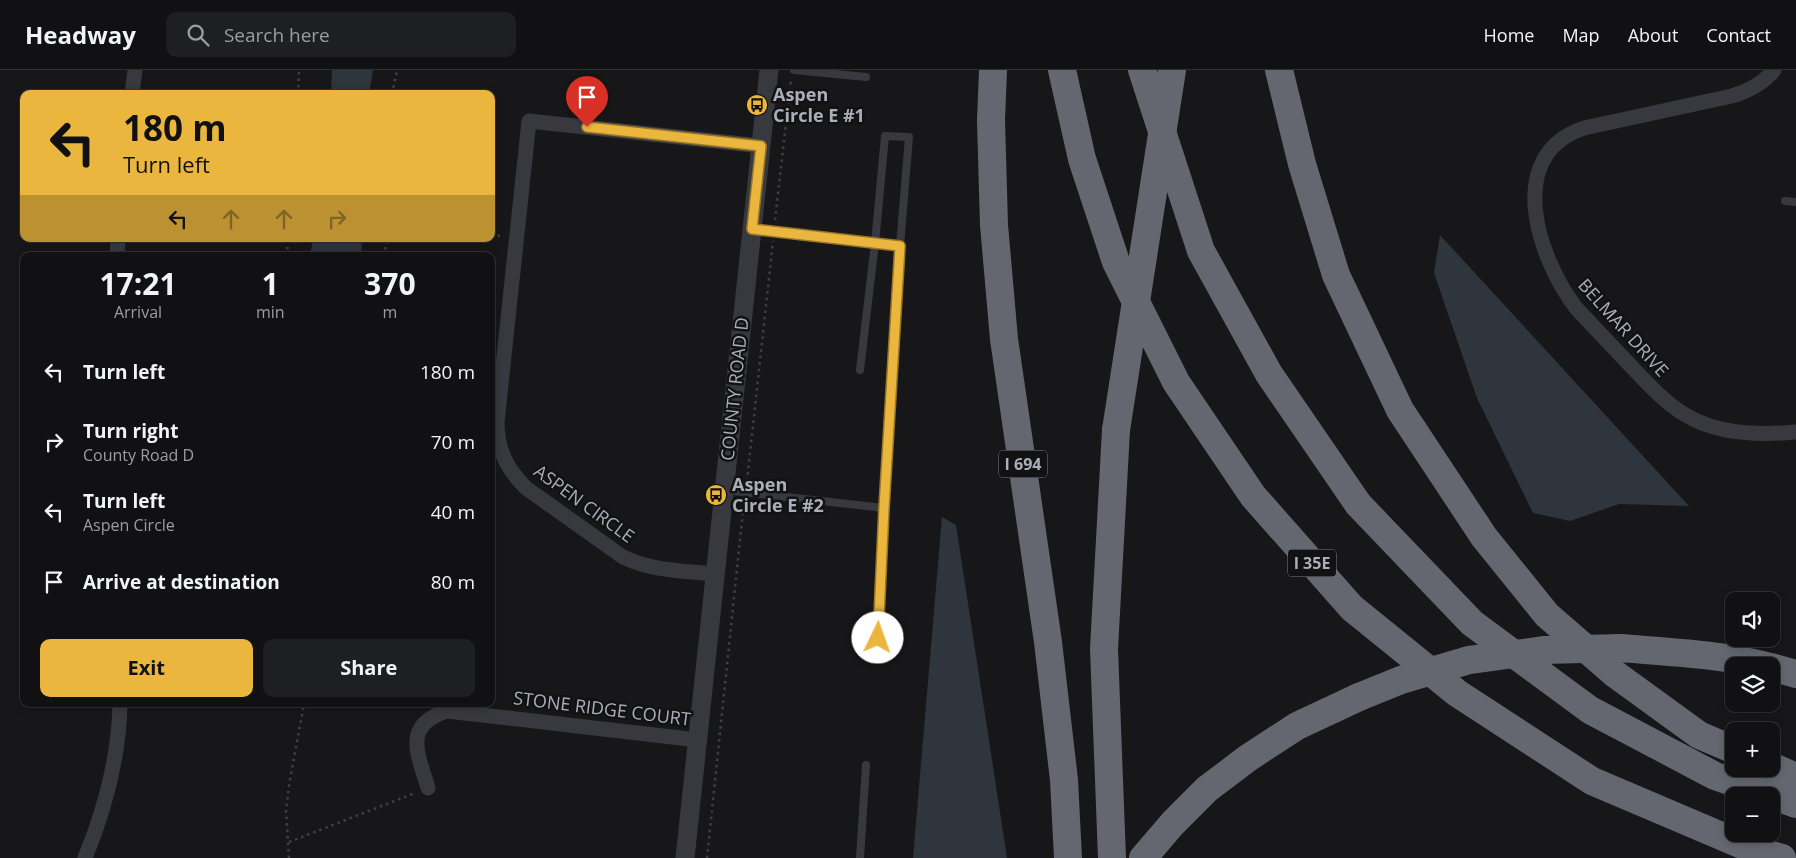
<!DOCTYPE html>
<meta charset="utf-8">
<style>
body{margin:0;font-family:"Open Sans",sans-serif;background:#1e1f21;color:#f1f3f6;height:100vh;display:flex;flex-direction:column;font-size:19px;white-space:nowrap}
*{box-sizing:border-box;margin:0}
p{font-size:16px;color:#9c9da0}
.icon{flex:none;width:28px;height:28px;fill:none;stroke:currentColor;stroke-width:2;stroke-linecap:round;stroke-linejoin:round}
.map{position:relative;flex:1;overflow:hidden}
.panel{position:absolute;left:20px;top:182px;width:475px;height:455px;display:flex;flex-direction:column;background:#111113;border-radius:10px;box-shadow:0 2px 8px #0003,0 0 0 1px #303133}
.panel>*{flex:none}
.guide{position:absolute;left:20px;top:20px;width:475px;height:152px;border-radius:10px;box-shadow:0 2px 8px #0003,0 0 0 1px #303133;background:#eab63e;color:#111;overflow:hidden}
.controls{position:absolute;left:1725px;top:522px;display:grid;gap:10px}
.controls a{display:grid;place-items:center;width:55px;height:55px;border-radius:10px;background:#111113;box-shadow:0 2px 8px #0003,0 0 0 1px #303133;font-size:25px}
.pin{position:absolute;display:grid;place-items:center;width:42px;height:42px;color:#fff;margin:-51px -21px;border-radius:50% 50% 50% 0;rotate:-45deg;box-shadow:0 0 5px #0007}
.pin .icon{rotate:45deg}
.me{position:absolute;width:55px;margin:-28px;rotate:3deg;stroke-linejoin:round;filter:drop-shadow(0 0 4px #0008)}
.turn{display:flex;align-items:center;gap:18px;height:105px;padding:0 20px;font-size:22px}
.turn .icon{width:65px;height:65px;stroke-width:2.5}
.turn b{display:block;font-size:35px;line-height:42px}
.lanes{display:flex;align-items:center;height:48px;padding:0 20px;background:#0003;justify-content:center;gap:25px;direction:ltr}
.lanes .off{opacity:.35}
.eta{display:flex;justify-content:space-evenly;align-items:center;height:85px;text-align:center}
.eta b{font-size:30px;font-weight:700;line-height:35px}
.action{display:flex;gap:10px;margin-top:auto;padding:10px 20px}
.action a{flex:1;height:58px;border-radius:10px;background:#eab63e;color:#111;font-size:20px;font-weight:700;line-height:58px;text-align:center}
.action a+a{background:#1e1f21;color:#f1f3f6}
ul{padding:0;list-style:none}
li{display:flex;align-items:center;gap:15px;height:70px;padding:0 20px}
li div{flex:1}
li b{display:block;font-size:19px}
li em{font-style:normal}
header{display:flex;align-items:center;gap:30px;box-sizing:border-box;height:70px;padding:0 25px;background:#111113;border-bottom:1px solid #303133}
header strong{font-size:24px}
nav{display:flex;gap:28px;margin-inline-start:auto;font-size:18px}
.search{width:350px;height:45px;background:#1e1f21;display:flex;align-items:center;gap:12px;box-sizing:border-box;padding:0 18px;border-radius:10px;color:#9c9da0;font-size:19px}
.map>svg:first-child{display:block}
.water{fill:#2e353d}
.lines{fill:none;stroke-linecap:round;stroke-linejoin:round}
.path{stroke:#3e4045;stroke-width:2.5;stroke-dasharray:2.5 4;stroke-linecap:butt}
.service{stroke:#38393e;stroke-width:8}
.minor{stroke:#38393e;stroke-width:15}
.tertiary{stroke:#38393e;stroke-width:19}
.motorway{stroke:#64676f;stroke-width:28}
.motorway-bridge{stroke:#64676f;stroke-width:28}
.route-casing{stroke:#987628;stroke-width:12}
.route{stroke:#eab63e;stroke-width:9}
.labels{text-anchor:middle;stroke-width:5;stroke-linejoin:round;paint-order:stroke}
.shield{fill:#121214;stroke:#7c7f87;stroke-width:1}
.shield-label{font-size:16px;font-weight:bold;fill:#aaaeb8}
.poi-label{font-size:18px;font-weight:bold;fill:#aaaeb8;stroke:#121214;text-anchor:start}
.street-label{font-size:18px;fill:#aaaeb8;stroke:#121214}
</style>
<header>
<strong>Headway</strong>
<div class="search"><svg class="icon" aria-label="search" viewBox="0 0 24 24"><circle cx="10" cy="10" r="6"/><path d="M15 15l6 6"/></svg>Search here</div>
<nav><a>Home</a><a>Map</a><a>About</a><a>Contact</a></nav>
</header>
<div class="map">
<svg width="1796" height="788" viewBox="0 0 1796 788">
<rect width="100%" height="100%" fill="#171719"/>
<g class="water">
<path d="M332 0H373L369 24H331Z"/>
<path d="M1440 165 1689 436 1619 434 1570 451 1533 443 1477 328 1434 203Z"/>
<path d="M313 169H362L361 186H310Z"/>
<path d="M942 447 956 455 1007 788H913Z"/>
</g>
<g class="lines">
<g class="path">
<path d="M298 24 299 0"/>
<path d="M392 24 397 0"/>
<path d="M775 150 791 9"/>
<path d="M491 165 503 166"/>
<path d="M287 186 288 169"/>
<path d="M384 186 387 169"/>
<path d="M747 411 773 171"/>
<path d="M289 772 415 723"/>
<path d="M289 788 286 740 290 709 304 634"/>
<path d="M707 788 744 431"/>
</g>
<g class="service">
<path d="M794 0 866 7"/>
<path d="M1785 131 1796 132"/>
<path d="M860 300 875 173 885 66 909 67 900 176"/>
<path d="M724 420 884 438 900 176 752 159"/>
<path d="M878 568 884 438"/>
<path d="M860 788 866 695"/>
</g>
<g class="minor">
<path d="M1774 0C1763 14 1748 21 1732 26L1584 58C1503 85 1538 188 1576 238 1594 257 1611 275 1629 294 1649 315 1668 337 1695 350 1726 365 1763 365 1796 362"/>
<path d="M132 24 135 0"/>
<path d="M117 186 118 169"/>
<path d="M715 504C684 501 652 501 623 487L526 418C507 399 497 380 497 352L529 51 761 76"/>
<path d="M428 718C418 684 402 655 447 641L698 670"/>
<path d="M85 788C105 739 119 687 120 634"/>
</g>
<path class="tertiary" d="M685 788 769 0"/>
<g class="motorway">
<path d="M993 0 991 50 994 155 1004 269 1048 572 1064 710 1068 788"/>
<path d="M1062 0 1082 89 1116 192 1176 312 1253 426 1352 538 1457 623 1592 711 1754 780 1782 788"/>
<path d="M1142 0 1201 181 1269 304 1358 434 1472 553 1590 640 1715 706 1796 734"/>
<path d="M1279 0 1302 94 1336 205 1400 340 1484 467 1547 545 1615 604 1699 665 1734 680"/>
<path d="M1620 578C1669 582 1719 584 1767 596"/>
<path d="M1771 597 1796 604"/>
<path d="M1771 696 1796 707"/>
<path d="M1112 788 1104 579 1116 360"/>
<path d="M1143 788 1173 753 1207 719 1248 688 1297 656 1359 627"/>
</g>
<g class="motorway-bridge">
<path d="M1116 360 1172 0"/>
<path d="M1359 627 1401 610 1469 590 1545 580 1620 578"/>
</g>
</g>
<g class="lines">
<g class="route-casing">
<path id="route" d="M587 57 761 76 752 159 900 176 884 438 878 568"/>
</g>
<use href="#route" class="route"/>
</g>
<defs>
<g id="bus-disc" transform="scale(1.125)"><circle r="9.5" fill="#eab63e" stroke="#121214"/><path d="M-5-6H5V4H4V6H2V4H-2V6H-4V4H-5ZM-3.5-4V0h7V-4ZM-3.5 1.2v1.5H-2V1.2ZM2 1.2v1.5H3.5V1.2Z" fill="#111"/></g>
</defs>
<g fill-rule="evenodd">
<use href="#bus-disc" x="757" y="35"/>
<use href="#bus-disc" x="716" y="425"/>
</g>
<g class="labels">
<g class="shield">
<rect x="999" y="380.5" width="48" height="27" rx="4"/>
<rect x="1288" y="479.5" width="48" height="27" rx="4"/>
</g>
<g class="shield-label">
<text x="1023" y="400">I 694</text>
<text x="1312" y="499">I 35E</text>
</g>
<g class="poi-label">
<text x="773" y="31">Aspen<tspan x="773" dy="21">Circle E #1</tspan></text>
<text x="732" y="421">Aspen<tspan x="732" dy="21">Circle E #2</tspan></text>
</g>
<g class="street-label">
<text transform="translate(1623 258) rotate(48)" y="6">BELMAR DRIVE</text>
<text transform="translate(735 319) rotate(-84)" y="6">COUNTY ROAD D</text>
<text transform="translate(584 434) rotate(36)" y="6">ASPEN CIRCLE</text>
<text transform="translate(602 639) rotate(7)" y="6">STONE RIDGE COURT</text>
</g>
</g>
</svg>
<div class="controls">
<a><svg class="icon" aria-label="sound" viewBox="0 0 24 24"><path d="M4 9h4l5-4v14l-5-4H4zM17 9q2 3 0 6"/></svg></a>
<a><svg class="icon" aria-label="layers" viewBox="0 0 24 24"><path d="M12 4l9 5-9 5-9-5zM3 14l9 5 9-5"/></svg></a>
<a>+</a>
<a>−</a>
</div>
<div class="pin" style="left:587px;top:57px;background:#d93025"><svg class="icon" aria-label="arrive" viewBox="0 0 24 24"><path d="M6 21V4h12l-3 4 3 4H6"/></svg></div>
<svg class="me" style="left:878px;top:568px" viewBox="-20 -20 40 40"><circle r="19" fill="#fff"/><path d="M0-13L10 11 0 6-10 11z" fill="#eab63e"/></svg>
<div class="guide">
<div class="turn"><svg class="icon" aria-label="left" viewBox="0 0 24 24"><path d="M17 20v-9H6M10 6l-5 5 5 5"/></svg><div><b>180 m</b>Turn left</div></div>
<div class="lanes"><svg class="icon" aria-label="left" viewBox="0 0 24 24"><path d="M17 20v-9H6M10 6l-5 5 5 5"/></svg><svg class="icon off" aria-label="ahead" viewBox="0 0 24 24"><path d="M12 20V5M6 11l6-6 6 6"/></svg><svg class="icon off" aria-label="ahead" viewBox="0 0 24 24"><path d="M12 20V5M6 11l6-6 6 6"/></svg><svg class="icon off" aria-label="right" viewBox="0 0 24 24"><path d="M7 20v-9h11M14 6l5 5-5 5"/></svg></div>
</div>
<section class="panel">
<div class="eta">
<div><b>17:21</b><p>Arrival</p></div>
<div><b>1</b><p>min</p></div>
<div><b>370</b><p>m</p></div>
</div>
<ul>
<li><svg class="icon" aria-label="left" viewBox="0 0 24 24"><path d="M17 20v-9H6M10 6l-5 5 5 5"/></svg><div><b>Turn left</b></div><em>180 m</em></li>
<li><svg class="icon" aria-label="right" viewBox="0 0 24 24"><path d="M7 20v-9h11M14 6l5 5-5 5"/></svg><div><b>Turn right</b><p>County Road D</p></div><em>70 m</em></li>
<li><svg class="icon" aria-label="left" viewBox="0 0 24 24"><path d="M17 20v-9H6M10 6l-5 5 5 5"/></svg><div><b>Turn left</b><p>Aspen Circle</p></div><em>40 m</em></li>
<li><svg class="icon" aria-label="arrive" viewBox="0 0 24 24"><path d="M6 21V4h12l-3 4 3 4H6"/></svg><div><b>Arrive at destination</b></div><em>80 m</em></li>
</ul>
<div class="action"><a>Exit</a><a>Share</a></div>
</section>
</div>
